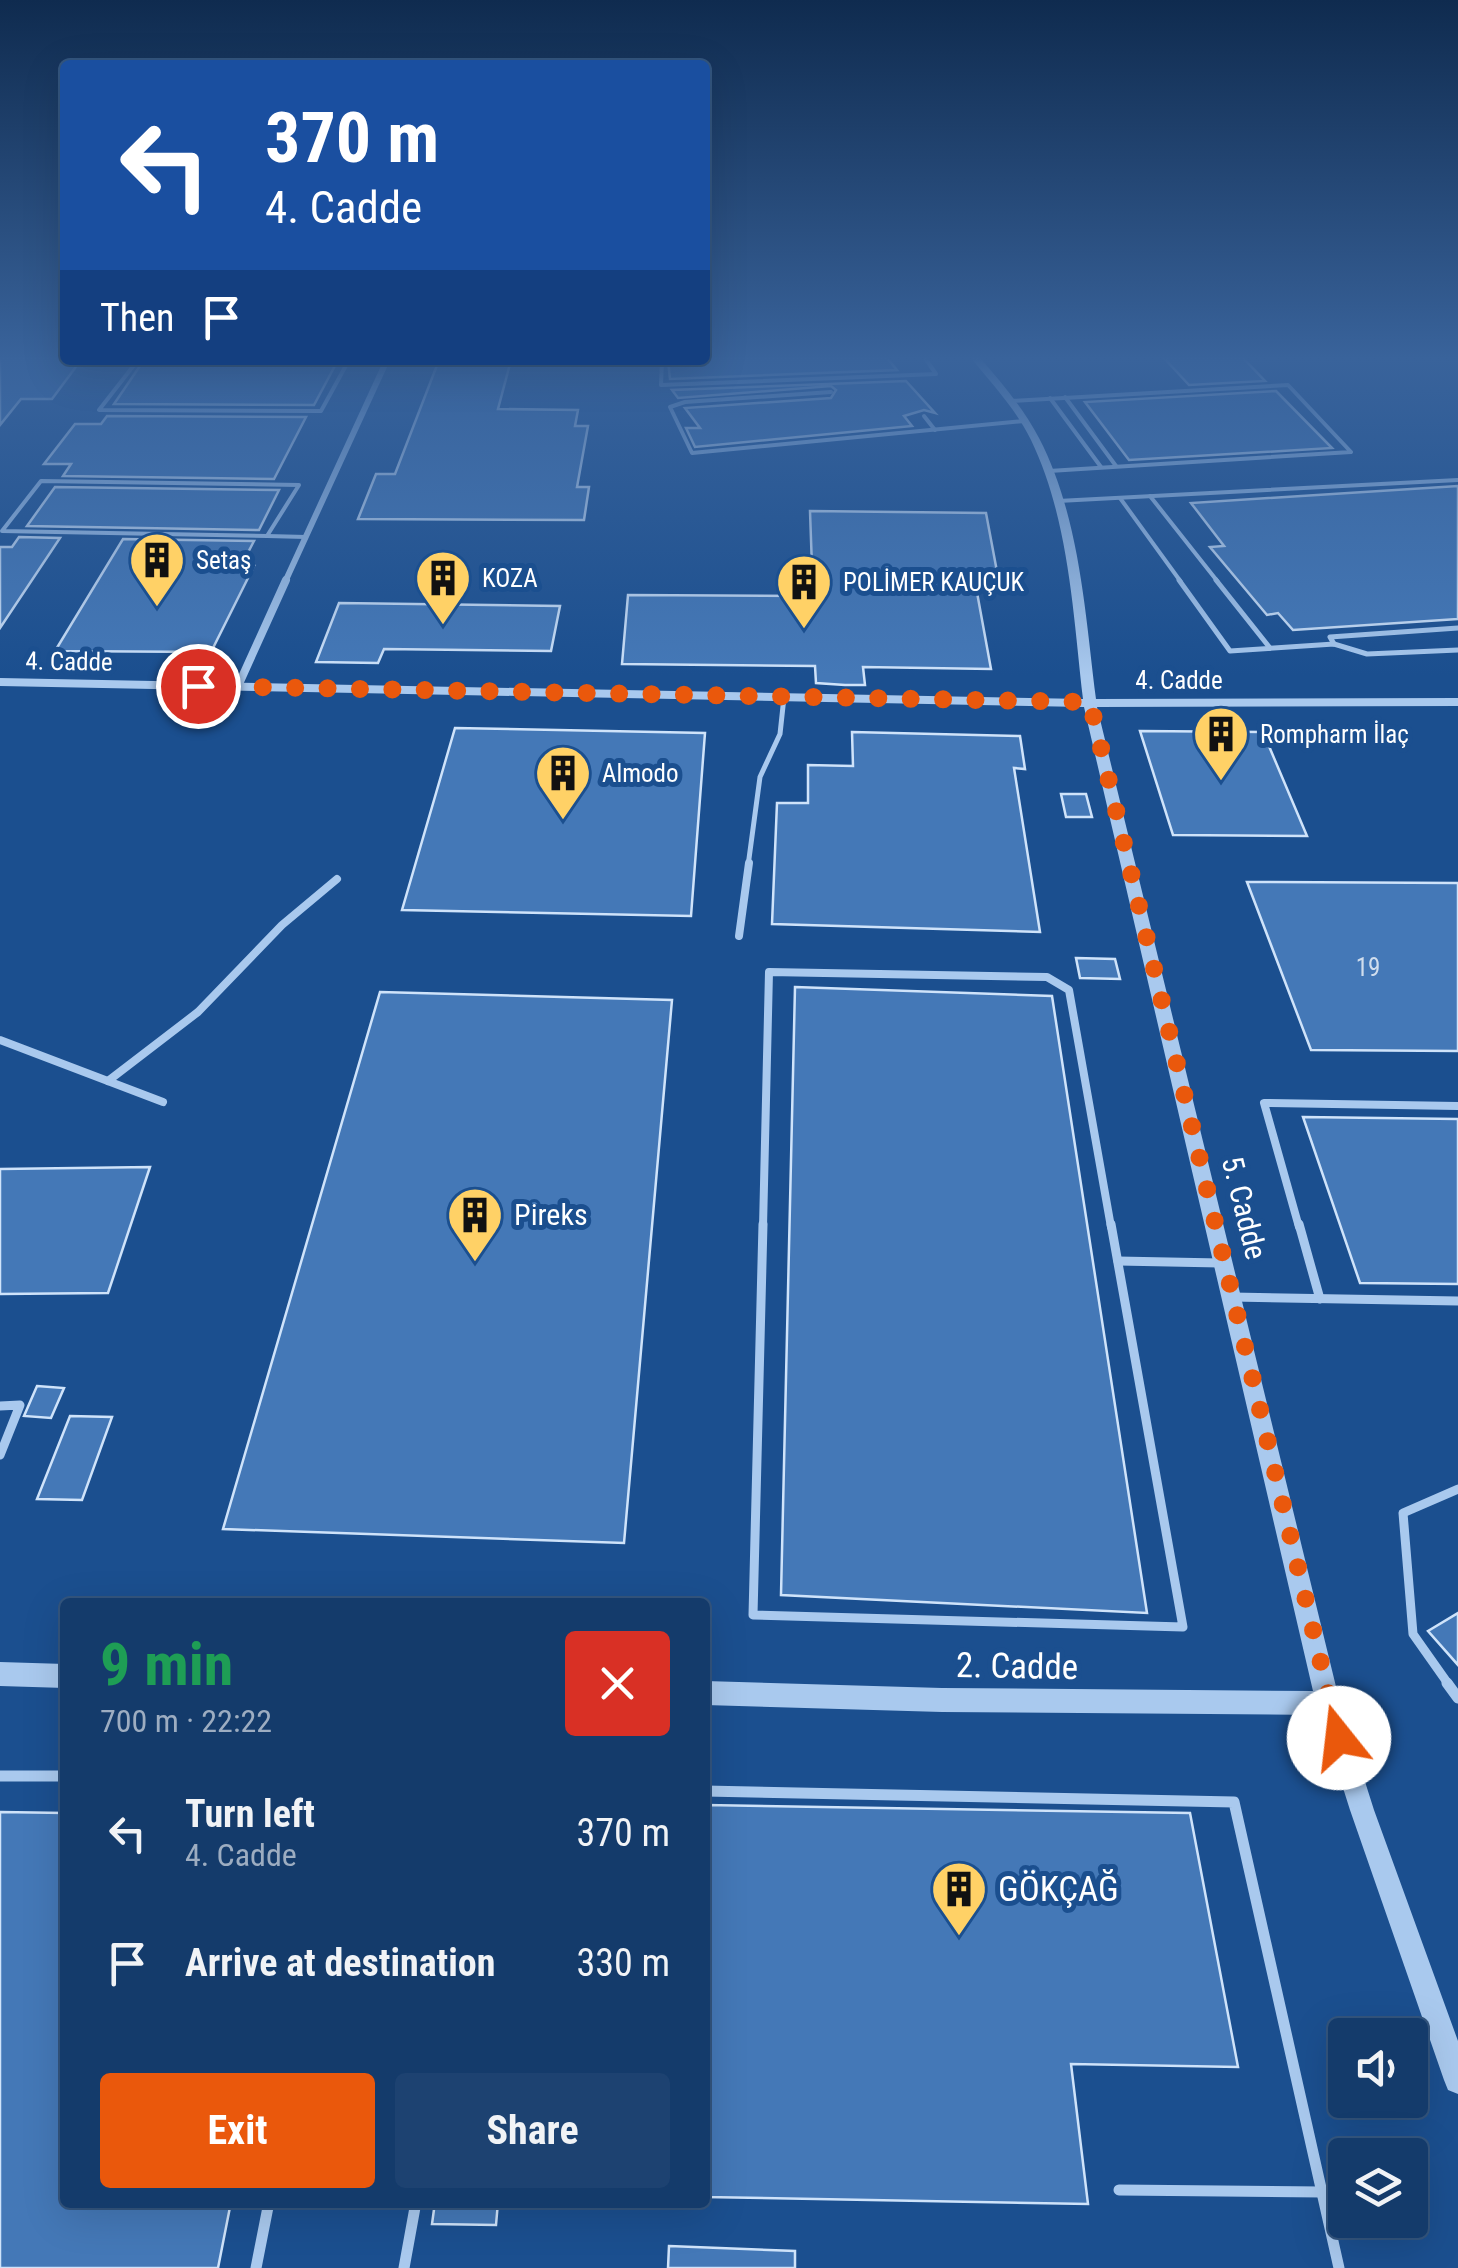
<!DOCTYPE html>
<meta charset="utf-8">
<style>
body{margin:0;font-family:"Roboto Condensed",sans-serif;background:#1d4271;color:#f1f3f6;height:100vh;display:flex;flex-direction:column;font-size:38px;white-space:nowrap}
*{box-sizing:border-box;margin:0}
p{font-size:32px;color:#9dadc1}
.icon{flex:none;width:55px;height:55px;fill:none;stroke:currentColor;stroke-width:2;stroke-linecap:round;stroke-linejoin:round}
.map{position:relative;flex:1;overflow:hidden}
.sheet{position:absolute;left:60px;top:1598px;width:650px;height:610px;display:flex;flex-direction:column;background:#143b6b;border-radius:10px;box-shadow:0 10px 40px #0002,0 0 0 2px #33557e}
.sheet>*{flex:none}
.guide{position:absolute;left:60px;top:60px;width:650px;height:305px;border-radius:10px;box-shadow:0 10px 40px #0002,0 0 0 2px #33557e;background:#1a4fa0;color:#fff;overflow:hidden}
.buttons{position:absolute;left:1328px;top:2018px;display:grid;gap:20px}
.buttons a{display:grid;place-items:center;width:100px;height:100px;border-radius:10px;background:#143b6b;box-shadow:0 10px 40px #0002,0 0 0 2px #33557e;font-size:50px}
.pin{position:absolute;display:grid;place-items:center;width:85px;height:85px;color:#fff;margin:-42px;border:5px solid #fff;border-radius:50%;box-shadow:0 2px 10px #0007}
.me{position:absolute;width:110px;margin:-55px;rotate:344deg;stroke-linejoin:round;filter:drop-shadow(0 0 8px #0008)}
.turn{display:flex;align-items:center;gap:35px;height:210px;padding:0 40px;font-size:45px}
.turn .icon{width:130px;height:130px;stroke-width:2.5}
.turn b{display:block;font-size:70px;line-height:85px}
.then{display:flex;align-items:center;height:95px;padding:0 40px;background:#0003;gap:20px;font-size:38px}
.round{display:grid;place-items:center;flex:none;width:105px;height:105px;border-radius:10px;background:#1d4271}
.head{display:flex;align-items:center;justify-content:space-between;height:170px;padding:0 40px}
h1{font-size:60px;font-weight:700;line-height:75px;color:#1e9e55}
.primary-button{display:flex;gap:20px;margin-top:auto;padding:20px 40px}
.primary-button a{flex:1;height:115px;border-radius:10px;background:#ea580c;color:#fff;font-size:40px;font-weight:700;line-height:115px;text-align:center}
.primary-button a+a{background:#1d4271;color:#f1f3f6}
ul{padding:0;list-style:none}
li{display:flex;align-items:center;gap:30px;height:130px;padding:0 40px}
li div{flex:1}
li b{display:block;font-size:38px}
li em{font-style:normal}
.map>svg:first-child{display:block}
.building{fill:#4478b7;stroke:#cfe3fa;stroke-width:2.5}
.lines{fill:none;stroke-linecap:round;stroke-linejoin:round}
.service-far4{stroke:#a9c9ee;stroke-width:4}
.service-far3{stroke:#a9c9ee;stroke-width:5}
.service-far2{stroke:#a9c9ee;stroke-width:8}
.service-far1{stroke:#a9c9ee;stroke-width:9}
.service{stroke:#a9c9ee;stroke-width:11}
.minor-far1{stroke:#a9c9ee;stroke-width:6}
.minor{stroke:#a9c9ee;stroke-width:8}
.tertiary{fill:#a9c9ee;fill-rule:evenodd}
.route{stroke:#ea580c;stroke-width:18;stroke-dasharray:0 32.4}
.labels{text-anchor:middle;stroke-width:10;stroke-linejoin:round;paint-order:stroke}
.far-poi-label{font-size:25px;fill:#fff;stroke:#1b4f8f;text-anchor:start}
.far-street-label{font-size:25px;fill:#fff;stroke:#1b4f8f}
.number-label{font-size:25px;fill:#d0dded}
.street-label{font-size:30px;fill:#fff;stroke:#1b4f8f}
.poi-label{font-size:30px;fill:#fff;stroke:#1b4f8f;text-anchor:start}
.near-street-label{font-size:35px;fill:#fff;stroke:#1b4f8f}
.near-poi-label{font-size:35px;fill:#fff;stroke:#1b4f8f;text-anchor:start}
</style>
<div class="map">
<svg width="1458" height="2268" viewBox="0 0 1458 2268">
<rect width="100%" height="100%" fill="#1b4f8f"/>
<g class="building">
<path d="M0 358H65L81 360 52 399H21L0 425Z"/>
<path d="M705 358H887L897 370 670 379 668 360Z"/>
<path d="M1164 358H1243L1265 381 1189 385Z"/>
<path d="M144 360H338L314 405 114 404Z"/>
<path d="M439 360H511L498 409 578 410 575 426H588L577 487H589L584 520 358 519 376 474H395Z"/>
<path d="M906 381 935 413 924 410 904 416 912 426 695 447 686 428H700L685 408 831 398 836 390 831 386 678 398 672 390Z"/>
<path d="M1276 391 1332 448 1129 460 1085 402Z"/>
<path d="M107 416 306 417 274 479 63 476 71 464H44L75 424H101Z"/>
<path d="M1458 486V619L1293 630 1278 613 1267 615 1210 547 1224 546 1191 503Z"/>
<path d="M55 487 279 490 259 530 27 526Z"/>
<path d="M810 511 986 513 998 577 974 576 991 669 863 667 865 685H845L816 683 815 666 622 664 628 595 813 596Z"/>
<path d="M19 537 60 538 0 628V547H12Z"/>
<path d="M123 539 254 541 241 566H254L211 652 55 651Z"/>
<path d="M339 603 560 606 551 651 384 649 378 663 316 662Z"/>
<path d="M455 728 705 733 691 916 402 910Z"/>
<path d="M1140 731 1263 732 1307 836 1173 835Z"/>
<path d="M852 732 1020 736 1025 769 1014 768 1040 932 772 924 777 803H808V765L853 766Z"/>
<path d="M1061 794H1086L1092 817H1066Z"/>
<path d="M1247 882 1458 883V1051L1311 1050Z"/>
<path d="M1076 958 1115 959 1120 979 1080 978Z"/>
<path d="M795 987 1052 996 1147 1613 781 1595Z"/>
<path d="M380 992 672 1000 624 1543 223 1529Z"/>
<path d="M1303 1117 1458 1119V1284L1360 1283Z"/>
<path d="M150 1167 108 1293 0 1294V1169Z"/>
<path d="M37 1386 64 1388 51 1418 24 1416Z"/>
<path d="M70 1416 112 1417 82 1500 37 1499Z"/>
<path d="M1458 1613V1665L1428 1631Z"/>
<path d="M705 1805 1190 1813 1238 2067 1071 2064 1088 2204 705 2197Z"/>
<path d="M0 1812 65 1813V2202H231L218 2268H0Z"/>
<path d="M435 2202H498L496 2225 432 2224Z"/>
<path d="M669 2246 795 2251V2268H668Z"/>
</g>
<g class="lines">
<g class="service-far4">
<path d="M138 360 99 410 321 411 349 360"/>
<path d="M662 360 661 385 936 374 925 358"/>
<path d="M831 392 685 402 670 407 692 453 1024 421"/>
<path d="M1065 397 1116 466"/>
<path d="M1050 398 1101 467"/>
<path d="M1011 401 1288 385 1351 452 1049 471"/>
<path d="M924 416 935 430"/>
<path d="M41 481 299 485 267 536 2 531Z"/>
<path d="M1150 496 1218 582"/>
<path d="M1120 498 1181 582"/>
<path d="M1058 501 1458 480"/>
<path d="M267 536 306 537"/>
</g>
<g class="service-far3">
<path d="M1179 580 1230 651 1334 644 1367 654 1458 650"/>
<path d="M1216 580 1270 648"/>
<path d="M1334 644 1330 637 1458 628"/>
<path d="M748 866 760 777 780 734 784 697"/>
</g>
<g class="service-far2">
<path d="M739 936 749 863"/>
<path d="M0 1040 163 1102"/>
<path d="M108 1081 198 1012 282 925 337 879"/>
<path d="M763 1227 769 972 1047 977 1069 990 1111 1227"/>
<path d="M1299 1227 1264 1103 1458 1106"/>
</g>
<g class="service-far1">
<path d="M763 1224 753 1615 1183 1627 1111 1224"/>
<path d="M1299 1224 1320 1299"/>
<path d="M1118 1261 1220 1263"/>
<path d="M1232 1297 1458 1301"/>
<path d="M0 1406 20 1405 0 1455"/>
<path d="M1449 1685 1413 1634 1403 1513 1458 1489"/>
</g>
<g class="service">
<path d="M1447 1683 1458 1698"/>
<path d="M0 1776H65"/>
<path d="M705 1791 1234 1802 1339 2268"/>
<path d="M1119 2190 1322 2192"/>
<path d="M256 2268 269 2202"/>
<path d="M404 2268 416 2202"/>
</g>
<path class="minor-far1" d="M285 582 387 360"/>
<path class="minor" d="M238 686 286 580"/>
<g class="tertiary">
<path d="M971 358H980C1002 383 1024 409 1039 438 1080 517 1085 613 1096 699L1458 698V706L1097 707 1340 1703 1374 1810 1458 2041V2094L1448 2090 1444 2080 1350 1810 1320 1715 942 1712 705 1705V1681L942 1688 1313 1691 1084 707 0 686V678L1083 699C1073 613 1069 519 1031 440 1016 409 992 384 971 358Z"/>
<path d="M0 1662 65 1664V1688L0 1686Z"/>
</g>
</g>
<linearGradient id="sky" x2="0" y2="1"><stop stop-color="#0f2b4f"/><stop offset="0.53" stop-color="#39639b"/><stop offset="1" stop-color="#39639b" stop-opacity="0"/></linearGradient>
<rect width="1458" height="676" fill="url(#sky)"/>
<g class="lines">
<path class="route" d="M198 686 1090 702 1339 1738"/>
</g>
<defs>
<g id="building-pin" transform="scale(2.875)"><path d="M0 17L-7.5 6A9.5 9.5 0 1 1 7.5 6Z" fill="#ffd166" stroke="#1b4f8f"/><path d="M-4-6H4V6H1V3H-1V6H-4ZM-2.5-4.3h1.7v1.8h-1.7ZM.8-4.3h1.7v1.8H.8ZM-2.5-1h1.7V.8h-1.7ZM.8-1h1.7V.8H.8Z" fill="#111"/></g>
</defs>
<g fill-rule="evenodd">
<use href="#building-pin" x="157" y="560"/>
<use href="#building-pin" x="443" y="578"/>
<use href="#building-pin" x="804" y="582"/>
<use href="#building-pin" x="1221" y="734"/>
<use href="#building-pin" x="563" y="773"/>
<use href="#building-pin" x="475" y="1215"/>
<use href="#building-pin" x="959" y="1889"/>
</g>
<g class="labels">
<g class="far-poi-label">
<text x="196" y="569">Setaş</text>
<text x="482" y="587">KOZA</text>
<text x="843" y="591">POLİMER KAUÇUK</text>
<text x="1260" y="743">Rompharm İlaç</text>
<text x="602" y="782">Almodo</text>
</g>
<g class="far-street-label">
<text transform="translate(69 661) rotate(1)" y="9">4. Cadde</text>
<text x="1179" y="689">4. Cadde</text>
</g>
<g class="number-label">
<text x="1368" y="976">19</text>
</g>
<g class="street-label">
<text transform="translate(1244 1208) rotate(76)" y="10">5. Cadde</text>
</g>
<g class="poi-label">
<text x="514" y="1225">Pireks</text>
</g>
<g class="near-street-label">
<text transform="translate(1017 1666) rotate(1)" y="12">2. Cadde</text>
</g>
<g class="near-poi-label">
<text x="998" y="1901">GÖKÇAĞ</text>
</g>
</g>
</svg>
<div class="buttons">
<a><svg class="icon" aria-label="sound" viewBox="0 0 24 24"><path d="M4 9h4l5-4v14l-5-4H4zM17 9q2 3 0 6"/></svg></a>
<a><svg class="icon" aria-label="layers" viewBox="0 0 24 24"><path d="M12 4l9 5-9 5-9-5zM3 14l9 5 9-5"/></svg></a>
</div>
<div class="pin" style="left:198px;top:686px;background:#d93025"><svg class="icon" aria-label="arrive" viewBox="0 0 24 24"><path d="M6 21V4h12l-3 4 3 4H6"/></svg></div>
<svg class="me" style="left:1339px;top:1738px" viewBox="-20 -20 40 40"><circle r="19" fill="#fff"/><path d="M0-13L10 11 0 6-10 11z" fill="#ea580c"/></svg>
<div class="guide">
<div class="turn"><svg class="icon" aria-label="left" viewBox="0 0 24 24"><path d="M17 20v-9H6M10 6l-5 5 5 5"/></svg><div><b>370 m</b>4. Cadde</div></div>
<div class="then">Then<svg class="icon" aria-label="arrive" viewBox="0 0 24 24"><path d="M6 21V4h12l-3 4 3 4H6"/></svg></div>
</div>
<section class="sheet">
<div class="head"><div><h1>9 min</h1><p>700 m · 22:22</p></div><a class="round" style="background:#d93025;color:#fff"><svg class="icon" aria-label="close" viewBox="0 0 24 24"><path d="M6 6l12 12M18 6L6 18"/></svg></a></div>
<ul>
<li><svg class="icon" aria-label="left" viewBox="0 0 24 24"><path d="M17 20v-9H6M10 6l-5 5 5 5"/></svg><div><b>Turn left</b><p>4. Cadde</p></div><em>370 m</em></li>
<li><svg class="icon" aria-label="arrive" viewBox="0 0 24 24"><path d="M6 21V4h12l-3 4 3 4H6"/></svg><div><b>Arrive at destination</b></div><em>330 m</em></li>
</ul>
<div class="primary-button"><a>Exit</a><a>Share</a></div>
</section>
</div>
